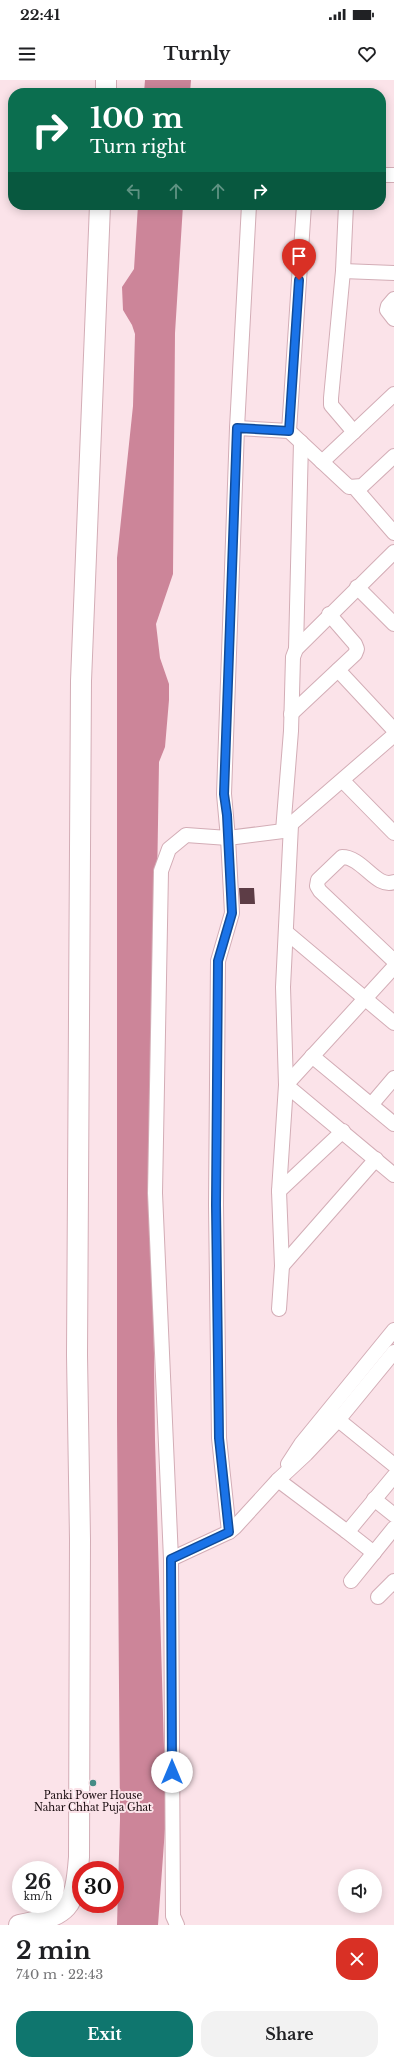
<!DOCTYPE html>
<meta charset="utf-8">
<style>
body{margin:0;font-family:"Libre Baskerville",serif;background:#f2f2f2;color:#202124;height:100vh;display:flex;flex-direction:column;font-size:15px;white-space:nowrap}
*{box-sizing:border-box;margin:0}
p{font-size:13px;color:#757577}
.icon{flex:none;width:22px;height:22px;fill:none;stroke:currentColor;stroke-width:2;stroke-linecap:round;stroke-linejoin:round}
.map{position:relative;height:1845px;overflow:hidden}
.sheet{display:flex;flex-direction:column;background:#fff;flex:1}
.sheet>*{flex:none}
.banner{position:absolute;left:8px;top:8px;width:378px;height:122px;border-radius:16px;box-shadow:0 2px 10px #0003;background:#0b6e4f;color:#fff;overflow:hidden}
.controls{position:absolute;left:338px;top:1789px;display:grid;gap:8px}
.controls a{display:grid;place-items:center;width:44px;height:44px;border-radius:50%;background:#fff;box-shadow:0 2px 10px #0003;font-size:20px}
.speed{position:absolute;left:12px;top:1781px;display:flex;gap:8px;font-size:20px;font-weight:700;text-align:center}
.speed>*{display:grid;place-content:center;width:52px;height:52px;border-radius:50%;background:#fff;box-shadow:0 2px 10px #0003;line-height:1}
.speed small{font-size:10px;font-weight:400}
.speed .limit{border:6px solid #d22;background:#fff;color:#111}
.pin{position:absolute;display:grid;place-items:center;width:34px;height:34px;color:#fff;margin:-41px -17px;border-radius:50% 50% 50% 0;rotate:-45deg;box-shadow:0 0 4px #0007}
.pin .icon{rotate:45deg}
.me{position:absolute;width:44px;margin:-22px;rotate:0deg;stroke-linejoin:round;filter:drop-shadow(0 0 3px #0008)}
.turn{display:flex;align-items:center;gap:14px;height:84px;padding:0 16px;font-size:18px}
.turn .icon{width:52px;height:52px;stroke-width:2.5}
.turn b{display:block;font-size:28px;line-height:34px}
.lanes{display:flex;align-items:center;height:38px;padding:0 16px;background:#0003;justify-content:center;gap:20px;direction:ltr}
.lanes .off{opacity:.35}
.round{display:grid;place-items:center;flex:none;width:42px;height:42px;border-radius:16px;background:#f2f2f2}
.headline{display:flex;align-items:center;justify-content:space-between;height:68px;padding:0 16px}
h1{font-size:24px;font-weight:700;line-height:30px}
.action{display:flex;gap:8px;margin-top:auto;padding:8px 16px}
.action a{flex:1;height:46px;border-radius:16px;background:#0f766e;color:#fff;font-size:16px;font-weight:700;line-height:46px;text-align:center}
.action a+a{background:#f2f2f2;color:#202124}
.status{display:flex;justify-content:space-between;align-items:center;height:28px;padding:0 20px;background:#fff;direction:ltr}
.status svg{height:11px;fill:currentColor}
header{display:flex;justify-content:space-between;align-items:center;height:52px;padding:0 16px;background:#fff;font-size:18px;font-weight:700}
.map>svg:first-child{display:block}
.water{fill:#cc8599}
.building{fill:#5d3d46}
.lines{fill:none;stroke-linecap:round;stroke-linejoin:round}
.street-casing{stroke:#d3adb6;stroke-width:16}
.secondary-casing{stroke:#d3adb6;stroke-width:22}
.street{stroke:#fff;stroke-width:14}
.secondary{stroke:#fff;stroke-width:20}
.route-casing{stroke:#114b97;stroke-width:10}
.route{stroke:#1a73e8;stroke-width:7}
.poi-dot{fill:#458c86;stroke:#fbe3e9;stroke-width:1.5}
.labels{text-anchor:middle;stroke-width:4;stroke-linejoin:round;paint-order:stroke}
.poi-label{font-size:10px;fill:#180b0e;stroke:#fbe3e9}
</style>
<div class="status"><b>22:41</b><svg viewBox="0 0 49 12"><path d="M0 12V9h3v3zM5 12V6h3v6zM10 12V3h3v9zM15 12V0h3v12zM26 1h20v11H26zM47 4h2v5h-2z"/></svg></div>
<header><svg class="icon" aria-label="menu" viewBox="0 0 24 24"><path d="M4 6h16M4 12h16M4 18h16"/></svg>Turnly<svg class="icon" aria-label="heart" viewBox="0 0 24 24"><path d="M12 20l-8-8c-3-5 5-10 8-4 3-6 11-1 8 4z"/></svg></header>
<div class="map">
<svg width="394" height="1845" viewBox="0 0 394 1845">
<rect width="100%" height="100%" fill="#fbe3e9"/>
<g class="water">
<path d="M145 0H191L190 13H144Z"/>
<path d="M138 125H183L175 253 173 494 156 544 160 578 169 604V620L165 667 159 682 152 1112 155 1360 166 1735 158 1845H117L120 1739 117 1340V478L133 326 135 254 132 245 123 230 122 207 134 189Z"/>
</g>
<path class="building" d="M239 808H254L255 824H240Z"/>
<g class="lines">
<g class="street-casing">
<g id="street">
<path d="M381 95H394"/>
<path d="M346 125 343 191 331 318V325L354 352"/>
<path d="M343 191 394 193"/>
<path d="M394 219 388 226 387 230 394 239"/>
<path d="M237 348 289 351 349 407 362 406 394 376"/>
<path d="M289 351 304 125"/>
<path d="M322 382 394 314"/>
<path d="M355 408 394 453"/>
<path d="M357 507 394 544"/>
<path d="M296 569 301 362"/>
<path d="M338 590 394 650"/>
<path d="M291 634 355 574 357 569 355 564 329 534"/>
<path d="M343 701 394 753"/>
<path d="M283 751 291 651 293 577 296 569 394 472"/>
<path d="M394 802C376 809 363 777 342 777L318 800 317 806 320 811 394 881"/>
<path d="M286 852 394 943"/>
<path d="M394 887 286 1005 394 1095"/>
<path d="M312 976 394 1044"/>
<path d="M371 1025 394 998"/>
<path d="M279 1111 343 1051"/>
<path d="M282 1186 376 1079"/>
<path d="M279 1229 282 1186 279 1111 286 1005 283 907 291 745"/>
<path d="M331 1334 394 1385"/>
<path d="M288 1384 301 1364 394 1250"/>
<path d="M278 1400 346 1451 350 1449 394 1396"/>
<path d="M374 1419 394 1435"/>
<path d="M346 1451 374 1473"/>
<path d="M229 1452 219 1358 216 1125 218 881 232 833 228 758 283 751 394 655"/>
<path d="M171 1479 229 1452 235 1447 278 1400 306 1374 339 1339 394 1272"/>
<path d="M351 1501 394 1448"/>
<path d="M378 1517 394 1501"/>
<path d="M177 1845 173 1836 171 1479 155 1113 161 791 169 769 186 755 228 758 224 714 237 348 249 125"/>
</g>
</g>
<g class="secondary-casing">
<g id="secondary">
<path d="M106 13V0"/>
<path d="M19 1845C69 1835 75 1829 79 1777L80 1459 77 1275 81 601 100 125"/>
</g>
</g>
<use href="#street" class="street"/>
<use href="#secondary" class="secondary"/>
</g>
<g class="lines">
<g class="route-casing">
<path id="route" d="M172 1692 171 1479 229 1452 219 1358 216 1125 218 881 232 833 227 735 224 714 237 348 289 351 299 200"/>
</g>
<use href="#route" class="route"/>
</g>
<circle class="poi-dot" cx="93" cy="1703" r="4"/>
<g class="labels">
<g class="poi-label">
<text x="93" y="1719">Panki Power House<tspan x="93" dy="12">Nahar Chhat Puja Ghat</tspan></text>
</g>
</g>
</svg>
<div class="controls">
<a><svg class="icon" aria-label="sound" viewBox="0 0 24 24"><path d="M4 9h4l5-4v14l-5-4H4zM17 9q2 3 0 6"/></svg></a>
</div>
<div class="speed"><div>26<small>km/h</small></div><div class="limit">30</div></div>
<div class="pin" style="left:299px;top:200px;background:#d93025"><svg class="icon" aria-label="arrive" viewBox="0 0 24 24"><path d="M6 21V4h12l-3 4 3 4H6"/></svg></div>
<svg class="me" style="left:172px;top:1692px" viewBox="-20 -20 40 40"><circle r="19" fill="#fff"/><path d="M0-13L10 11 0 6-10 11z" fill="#1a73e8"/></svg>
<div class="banner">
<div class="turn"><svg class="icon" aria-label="right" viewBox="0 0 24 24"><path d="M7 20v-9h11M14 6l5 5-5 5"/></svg><div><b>100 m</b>Turn right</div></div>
<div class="lanes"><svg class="icon off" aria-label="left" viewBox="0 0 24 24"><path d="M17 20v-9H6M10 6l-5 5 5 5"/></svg><svg class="icon off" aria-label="ahead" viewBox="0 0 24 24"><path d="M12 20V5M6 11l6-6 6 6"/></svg><svg class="icon off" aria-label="ahead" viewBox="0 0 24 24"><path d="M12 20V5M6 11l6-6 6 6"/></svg><svg class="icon" aria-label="right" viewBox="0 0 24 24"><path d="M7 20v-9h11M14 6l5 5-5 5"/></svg></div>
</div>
</div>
<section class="sheet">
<div class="headline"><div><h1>2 min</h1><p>740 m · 22:43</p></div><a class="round" style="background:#d93025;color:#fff"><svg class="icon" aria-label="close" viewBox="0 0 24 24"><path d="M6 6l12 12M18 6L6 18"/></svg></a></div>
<div class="action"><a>Exit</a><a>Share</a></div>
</section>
